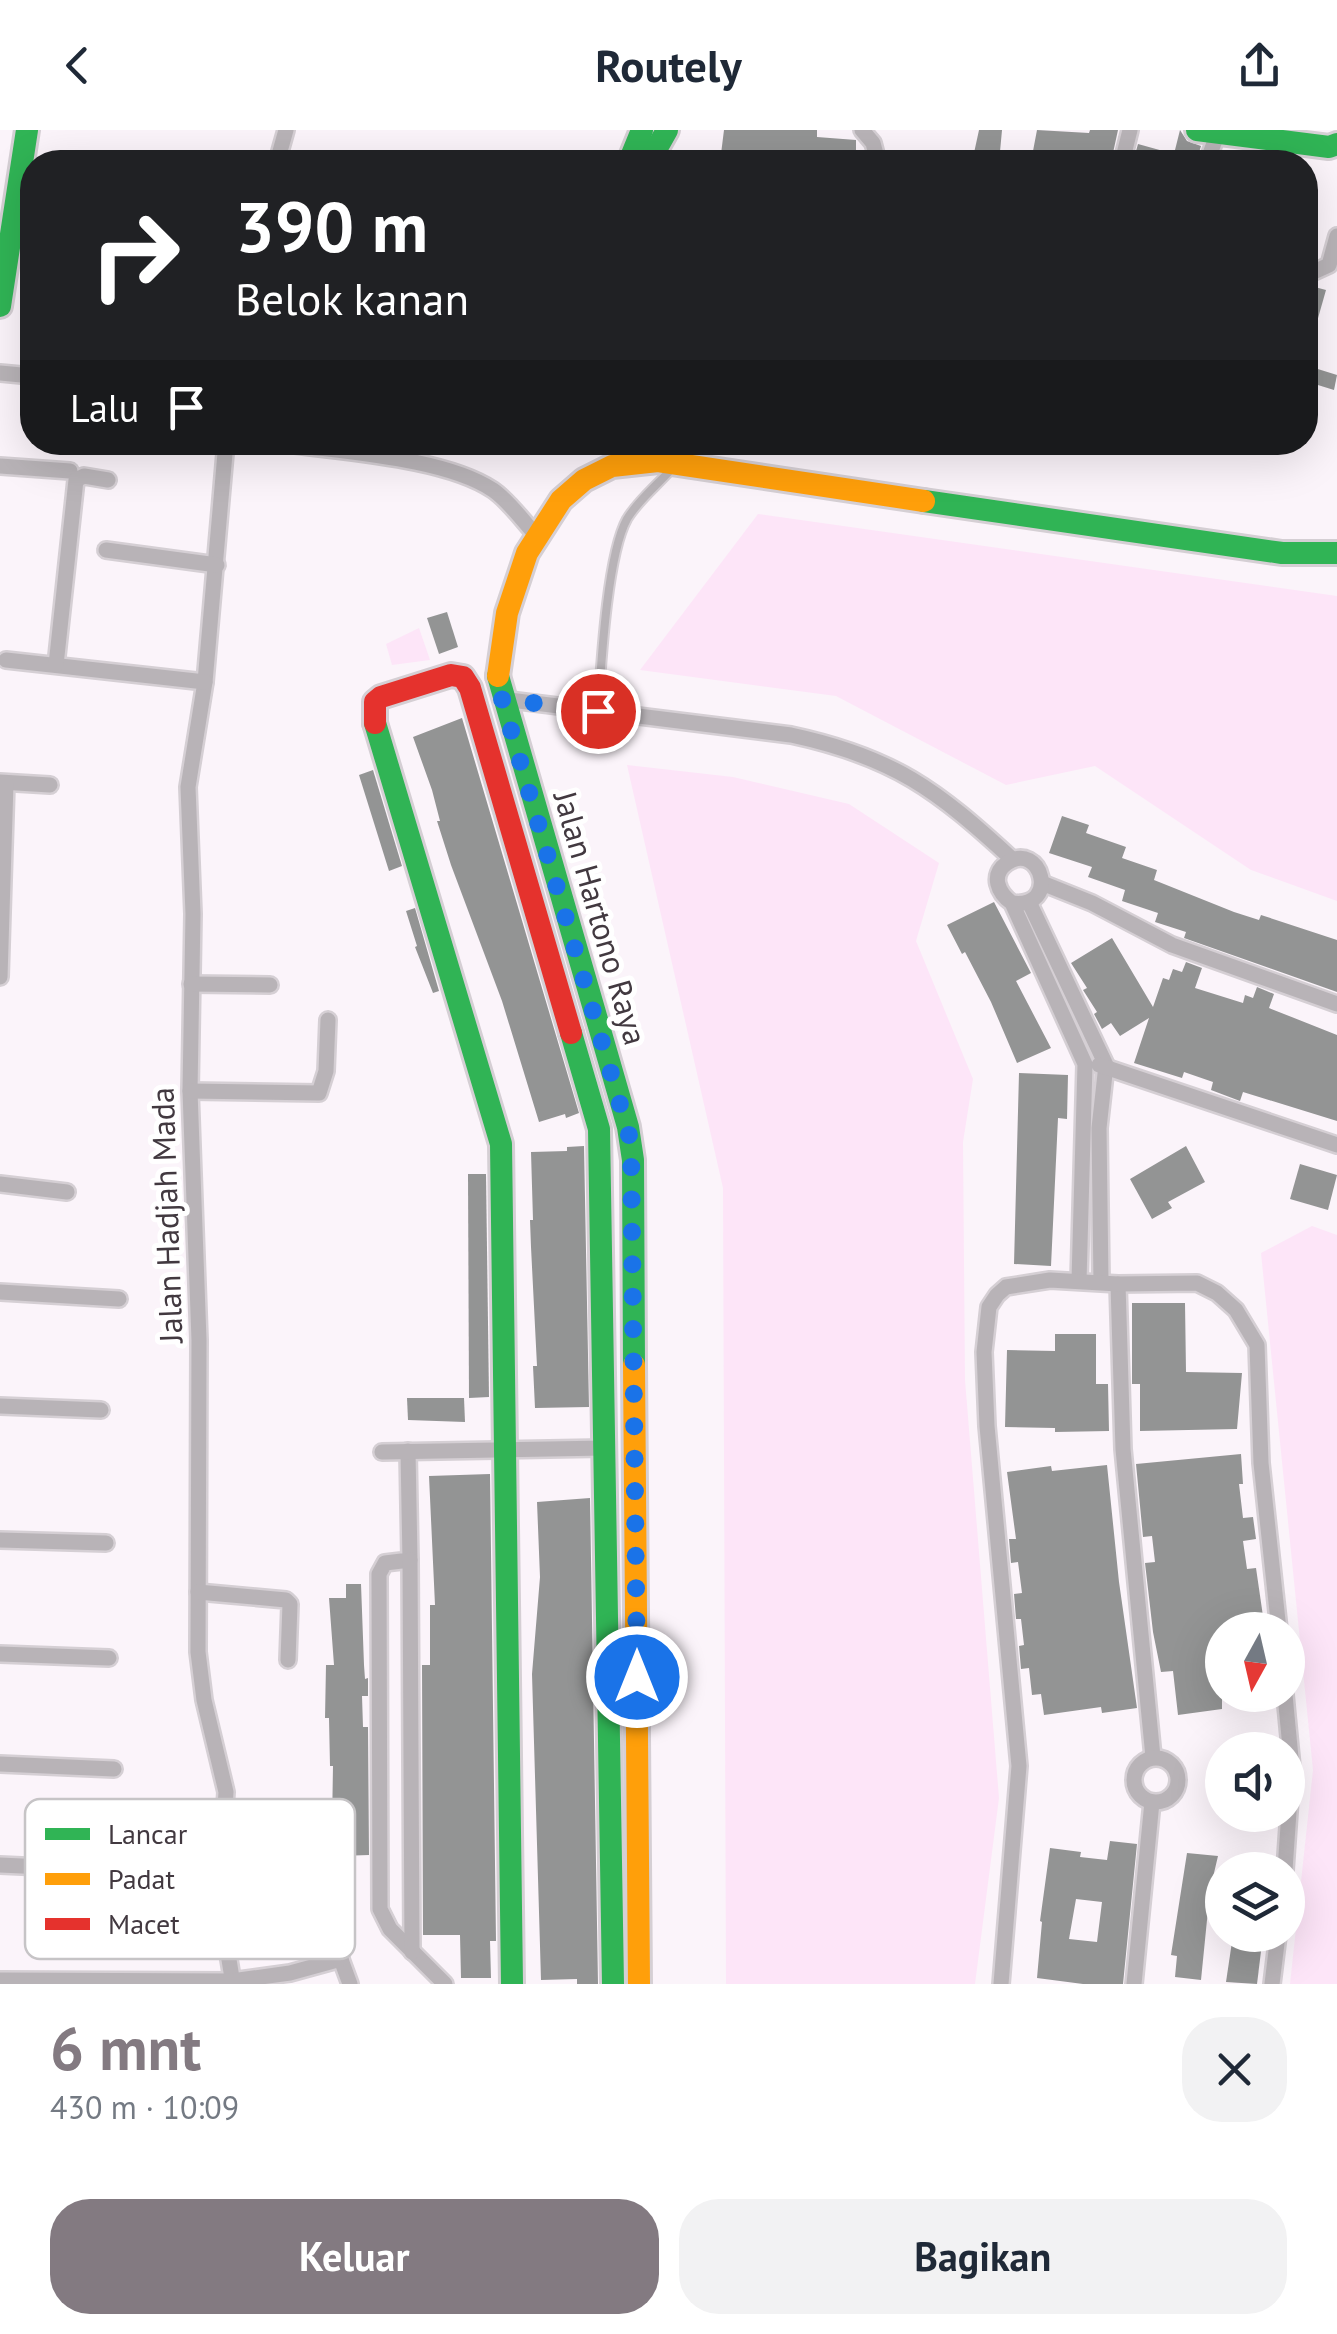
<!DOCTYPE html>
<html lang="id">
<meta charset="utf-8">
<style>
body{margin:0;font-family:"PT Sans",sans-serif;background:#f2f2f3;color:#1f2937;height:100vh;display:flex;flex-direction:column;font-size:38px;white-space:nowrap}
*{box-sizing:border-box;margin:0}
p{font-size:32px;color:#747a83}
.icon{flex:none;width:55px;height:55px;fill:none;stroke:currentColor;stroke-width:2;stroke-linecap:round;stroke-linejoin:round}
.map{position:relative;height:1854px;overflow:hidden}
.side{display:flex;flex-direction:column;background:#fff;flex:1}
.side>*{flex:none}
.guide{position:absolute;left:20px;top:20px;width:1298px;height:305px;border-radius:40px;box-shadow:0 10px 40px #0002;background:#202124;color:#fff;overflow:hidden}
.needle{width:65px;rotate:188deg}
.controls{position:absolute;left:1205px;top:1482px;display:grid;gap:20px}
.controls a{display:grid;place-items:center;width:100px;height:100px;border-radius:50%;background:#fff;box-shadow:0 10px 40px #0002;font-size:50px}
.pin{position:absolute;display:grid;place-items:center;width:85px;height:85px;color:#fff;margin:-42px;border:5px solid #fff;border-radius:50%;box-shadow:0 2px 10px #0007}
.me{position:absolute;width:110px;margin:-55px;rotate:0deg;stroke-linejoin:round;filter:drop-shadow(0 0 8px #0008)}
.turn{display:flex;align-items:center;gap:35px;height:210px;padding:0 50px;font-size:45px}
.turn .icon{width:130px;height:130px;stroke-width:2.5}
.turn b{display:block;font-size:70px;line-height:85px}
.then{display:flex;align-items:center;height:95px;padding:0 50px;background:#0003;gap:20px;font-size:38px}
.round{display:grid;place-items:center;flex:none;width:105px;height:105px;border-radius:40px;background:#f2f2f3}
.headline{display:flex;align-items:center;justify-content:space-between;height:170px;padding:0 50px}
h1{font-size:60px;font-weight:700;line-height:75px;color:#837a81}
.primary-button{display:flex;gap:20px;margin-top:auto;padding:20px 50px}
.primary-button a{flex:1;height:115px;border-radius:40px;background:#837a81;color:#fff;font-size:40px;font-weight:700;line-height:115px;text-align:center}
.primary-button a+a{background:#f2f2f3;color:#1f2937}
header{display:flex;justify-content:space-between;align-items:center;height:130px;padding:0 50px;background:#fff;font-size:45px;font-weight:700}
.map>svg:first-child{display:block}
.green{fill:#fde5f8}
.building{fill:#939494;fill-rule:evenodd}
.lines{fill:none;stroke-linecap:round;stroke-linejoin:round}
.lane-casing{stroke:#d5cfd4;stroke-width:12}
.street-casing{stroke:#d5cfd4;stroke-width:20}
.fast-casing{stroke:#d5cfd4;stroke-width:28}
.slow-casing{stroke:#d5cfd4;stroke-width:28}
.jam-casing{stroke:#d5cfd4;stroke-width:28}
.lane{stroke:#b8b3b7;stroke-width:8}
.street{stroke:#b8b3b7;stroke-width:15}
.fast{stroke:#30b455;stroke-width:22}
.slow{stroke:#ff9f0a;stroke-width:22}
.jam{stroke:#e5322d;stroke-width:22}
.route{stroke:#1a73e8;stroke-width:18;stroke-dasharray:0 32.4}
.labels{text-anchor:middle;stroke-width:10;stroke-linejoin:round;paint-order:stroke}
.street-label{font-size:32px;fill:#423940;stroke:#fff}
.key{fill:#fff;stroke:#c6c4c6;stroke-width:2.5}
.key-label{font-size:28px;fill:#423940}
</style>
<header><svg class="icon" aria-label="back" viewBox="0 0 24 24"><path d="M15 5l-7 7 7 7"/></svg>Routely<svg class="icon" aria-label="share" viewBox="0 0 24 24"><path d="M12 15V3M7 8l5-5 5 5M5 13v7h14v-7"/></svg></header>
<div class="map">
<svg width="1337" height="1854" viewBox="0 0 1337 1854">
<rect width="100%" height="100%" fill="#fbf4fa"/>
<g class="green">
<path d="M758 384 1337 466V771L1251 740 1095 636 1006 655 836 566 640 540Z"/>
<path d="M419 498 430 530 392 535 386 514Z"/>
<path d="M627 635 733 647 849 674 939 733 916 811 973 949 963 1012 965 1250 999 1668 975 1854H726L723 1058Z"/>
<path d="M1312 1096 1337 1105V1854H1290L1313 1640 1261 1123Z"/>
</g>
<g class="building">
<path d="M724 0H817V7L856 10V32H720Z"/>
<path d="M979 0H1002L999 32H972Z"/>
<path d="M1037 0 1089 3 1090 0H1118L1111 32H1088L1033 21Z"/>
<path d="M1180 0 1187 11 1201 16 1196 32H1133L1138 14 1174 24Z"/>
<path d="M1311 156 1326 160 1309 220 1305 219V157Z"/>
<path d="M1305 235 1337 245 1334 260 1305 251Z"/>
<path d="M447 482 458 517 439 524 427 488Z"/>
<path d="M462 588 579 983 566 988 565 984 539 992 502 871 451 735 437 691H440L432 660 413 607Z"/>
<path d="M373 640 402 736 389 741 359 645Z"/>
<path d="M1062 686 1089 695 1086 703 1126 717 1122 728 1157 740 1154 750 1234 782 1259 790 1261 785 1337 810V862L1184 808 1186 802 1155 792 1158 783 1122 771 1125 760 1088 747 1092 737 1049 723Z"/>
<path d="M994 772 1031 843 1016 851 1051 918 1017 933 991 872 965 822 962 824 947 795Z"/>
<path d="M415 778 439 861 433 863 415 817 417 816 406 781Z"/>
<path d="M1112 808 1153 877 1163 848 1169 850 1173 839 1182 842 1186 832 1202 838 1195 858 1243 873 1245 865 1253 868 1257 857 1274 864 1269 878 1337 905V991L1243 962 1240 971 1211 960 1213 952 1184 942 1182 948 1134 933 1149 888 1120 906 1111 893 1102 899 1094 884 1097 882 1083 860 1087 858 1071 833Z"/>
<path d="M1019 943 1068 945 1067 989 1058 988 1051 1136 1014 1134Z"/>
<path d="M584 1016 589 1277 535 1278 533 1236H537L531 1117 530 1090H533L531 1022 567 1021V1017Z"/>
<path d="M1186 1016 1205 1052 1168 1072 1172 1078 1152 1089 1130 1049Z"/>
<path d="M1300 1034 1337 1045 1328 1080 1290 1069Z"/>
<path d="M468 1044H486L489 1267 469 1268Z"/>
<path d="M1132 1173H1185L1186 1242 1242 1243 1237 1299 1140 1301V1254H1132Z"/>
<path d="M1055 1204H1096V1254H1108L1109 1301 1055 1302V1298L1005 1297 1007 1220 1055 1221Z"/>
<path d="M407 1268H464L465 1292 408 1290Z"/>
<path d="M1241 1324 1243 1354H1239L1243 1388 1253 1387 1256 1409 1243 1411 1247 1439 1256 1438 1265 1500H1222V1579L1178 1585 1173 1541 1161 1542 1153 1502 1145 1433 1155 1432 1152 1406 1143 1407 1136 1334Z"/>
<path d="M1107 1335 1119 1452 1137 1578 1102 1583 1101 1577 1044 1585 1041 1564 1032 1565 1029 1538 1021 1539 1019 1516 1024 1515 1021 1489H1016L1014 1464 1022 1463 1018 1432 1011 1433 1009 1409H1016L1007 1342 1051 1336 1052 1341Z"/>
<path d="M490 1344 496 1811H490L491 1848H461L460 1805H423L422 1535H430V1475H435L429 1346Z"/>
<path d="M590 1368 598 1854H577V1849L541 1850 532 1544 540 1447 537 1372Z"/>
<path d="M346 1454H361L364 1535 365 1549 368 1548V1566H362L363 1597H368L369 1725 339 1726 338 1695H332L333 1636H330L329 1588H325L326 1535H334L329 1468H346Z"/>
<path d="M1110 1711 1137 1714 1123 1854H1083L1037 1848 1042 1792 1040 1791 1050 1718 1081 1722 1080 1727 1107 1730ZM1076 1769 1102 1772 1097 1812 1069 1809Z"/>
<path d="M1187 1723 1218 1726 1210 1760 1201 1850 1175 1847 1177 1826 1171 1825Z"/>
<path d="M1233 1805H1263L1257 1854 1226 1852Z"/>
</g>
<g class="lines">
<g class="lane-casing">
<path id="lane" d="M598 581C601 536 607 425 627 389 639 369 659 354 674 336"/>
</g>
<g class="street-casing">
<g id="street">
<path d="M862 0 873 13 878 32"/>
<path d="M277 32 286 0"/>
<path d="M1122 32 1130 0"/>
<path d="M1207 32 1217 5"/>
<path d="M1305 146 1329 135 1337 106"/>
<path d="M0 243 32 246"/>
<path d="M226 312 205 552 188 657 193 784 190 961 199 1210 198 1522 204 1570 226 1662 219 1769 233 1854"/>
<path d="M273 312C334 322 442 326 493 360 509 371 522 390 536 405"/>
<path d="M0 336 70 341"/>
<path d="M106 420 217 435"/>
<path d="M6 530 205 552"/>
<path d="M56 535 76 350 84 346 108 350"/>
<path d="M502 569 791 605C894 627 937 660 1012 729"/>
<path d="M0 652 50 655"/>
<path d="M1042 753 1092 773 1172 815 1337 874"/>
<path d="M1029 772 1106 935 1099 998 1101 1152"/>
<path d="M1012 773C1061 779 1041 710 1007 733 990 745 998 763 1012 773L1085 934 1079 1151"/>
<path d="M0 847 6 653"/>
<path d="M191 854 270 855"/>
<path d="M1099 935 1337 1015"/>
<path d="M190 961 319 963 326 941 328 890"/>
<path d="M0 1054 67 1062"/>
<path d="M1118 1154 1123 1319 1153 1627"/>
<path d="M0 1162 119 1169"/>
<path d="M0 1276 101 1280"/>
<path d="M408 1321 410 1430 385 1433 379 1444 380 1779 390 1799 445 1854"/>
<path d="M382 1322 604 1318"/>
<path d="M0 1410 106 1413"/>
<path d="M410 1430 412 1822"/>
<path d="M198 1462 286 1470 290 1474 288 1530"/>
<path d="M0 1524 109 1528"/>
<circle cx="1156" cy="1650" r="22"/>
<path d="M0 1634 114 1639"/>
<path d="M0 1735 108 1740"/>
<path d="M1285 1740 1292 1638 1285 1565"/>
<path d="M328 1794 350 1854"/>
<path d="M0 1850 232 1851 290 1843 341 1829"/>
<path d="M1001 1854 1019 1636 987 1296 984 1222 989 1177 997 1165 1006 1157 1050 1150 1118 1154 1197 1153 1217 1163 1236 1180 1257 1215 1261 1333 1279 1500"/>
<path d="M1134 1854 1152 1672"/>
<path d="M1272 1854 1278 1805"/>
</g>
</g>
<g class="fast-casing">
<g id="fast">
<path d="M1197 0 1329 17 1337 14"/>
<path d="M629 32 642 0"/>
<path d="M649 32 667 0"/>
<path d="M0 176 27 0"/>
<path d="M924 371 1282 423H1337"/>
<path d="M498 546 628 997 633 1030 634 1235"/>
<path d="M375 593 501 1014 512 1854"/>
<path d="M571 903 599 999 613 1854"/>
</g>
</g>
<g class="slow-casing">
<g id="slow">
<path d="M498 546 507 483 527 423 561 370 584 350 612 336 658 331 924 371"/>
<path d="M634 1235 639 1854"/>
</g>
</g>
<g class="jam-casing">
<path id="jam" d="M375 593V572L381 567 451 545 463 547 470 558 571 903"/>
</g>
<use href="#lane" class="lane"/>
<use href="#street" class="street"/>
<use href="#fast" class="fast"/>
<use href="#slow" class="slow"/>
<use href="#jam" class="jam"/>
</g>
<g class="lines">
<path class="route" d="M598 581 502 569 631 1012 637 1547"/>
</g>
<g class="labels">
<g class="street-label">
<text transform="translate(600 788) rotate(74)" y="11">Jalan Hartono Raya</text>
<text transform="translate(167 1085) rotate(-92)" y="11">Jalan Hadjah Mada</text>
</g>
</g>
<rect x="25" y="1669" width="330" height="160" rx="15" class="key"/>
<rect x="45" y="1698" width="45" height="12" fill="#30b455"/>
<rect x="45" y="1743" width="45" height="12" fill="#ff9f0a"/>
<rect x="45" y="1788" width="45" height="12" fill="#e5322d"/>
<g class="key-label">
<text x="108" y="1714">Lancar</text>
<text x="108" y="1759">Padat</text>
<text x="108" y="1804">Macet</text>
</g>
</svg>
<div class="controls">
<a><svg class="needle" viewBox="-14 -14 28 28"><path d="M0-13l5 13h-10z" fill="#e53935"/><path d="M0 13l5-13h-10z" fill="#747a83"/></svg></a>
<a><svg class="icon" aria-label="sound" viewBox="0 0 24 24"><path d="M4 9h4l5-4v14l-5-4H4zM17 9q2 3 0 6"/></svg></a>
<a><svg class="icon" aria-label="layers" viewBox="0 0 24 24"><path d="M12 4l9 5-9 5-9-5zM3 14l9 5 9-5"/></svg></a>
</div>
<div class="pin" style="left:598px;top:581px;background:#d93025"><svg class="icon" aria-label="arrive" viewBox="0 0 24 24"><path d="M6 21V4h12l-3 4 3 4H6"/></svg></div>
<svg class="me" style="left:637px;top:1547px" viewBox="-20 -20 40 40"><circle r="17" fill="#1a73e8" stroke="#fff" stroke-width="3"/><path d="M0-11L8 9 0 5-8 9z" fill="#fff"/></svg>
<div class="guide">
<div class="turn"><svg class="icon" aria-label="right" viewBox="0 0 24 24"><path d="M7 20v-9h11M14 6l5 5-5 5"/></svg><div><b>390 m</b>Belok kanan</div></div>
<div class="then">Lalu<svg class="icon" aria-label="arrive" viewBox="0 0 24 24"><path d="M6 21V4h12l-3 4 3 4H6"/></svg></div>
</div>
</div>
<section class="side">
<div class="headline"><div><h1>6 mnt</h1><p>430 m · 10:09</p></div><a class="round"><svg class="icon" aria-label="close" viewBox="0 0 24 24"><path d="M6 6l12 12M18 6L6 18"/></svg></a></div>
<div class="primary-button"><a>Keluar</a><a>Bagikan</a></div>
</section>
